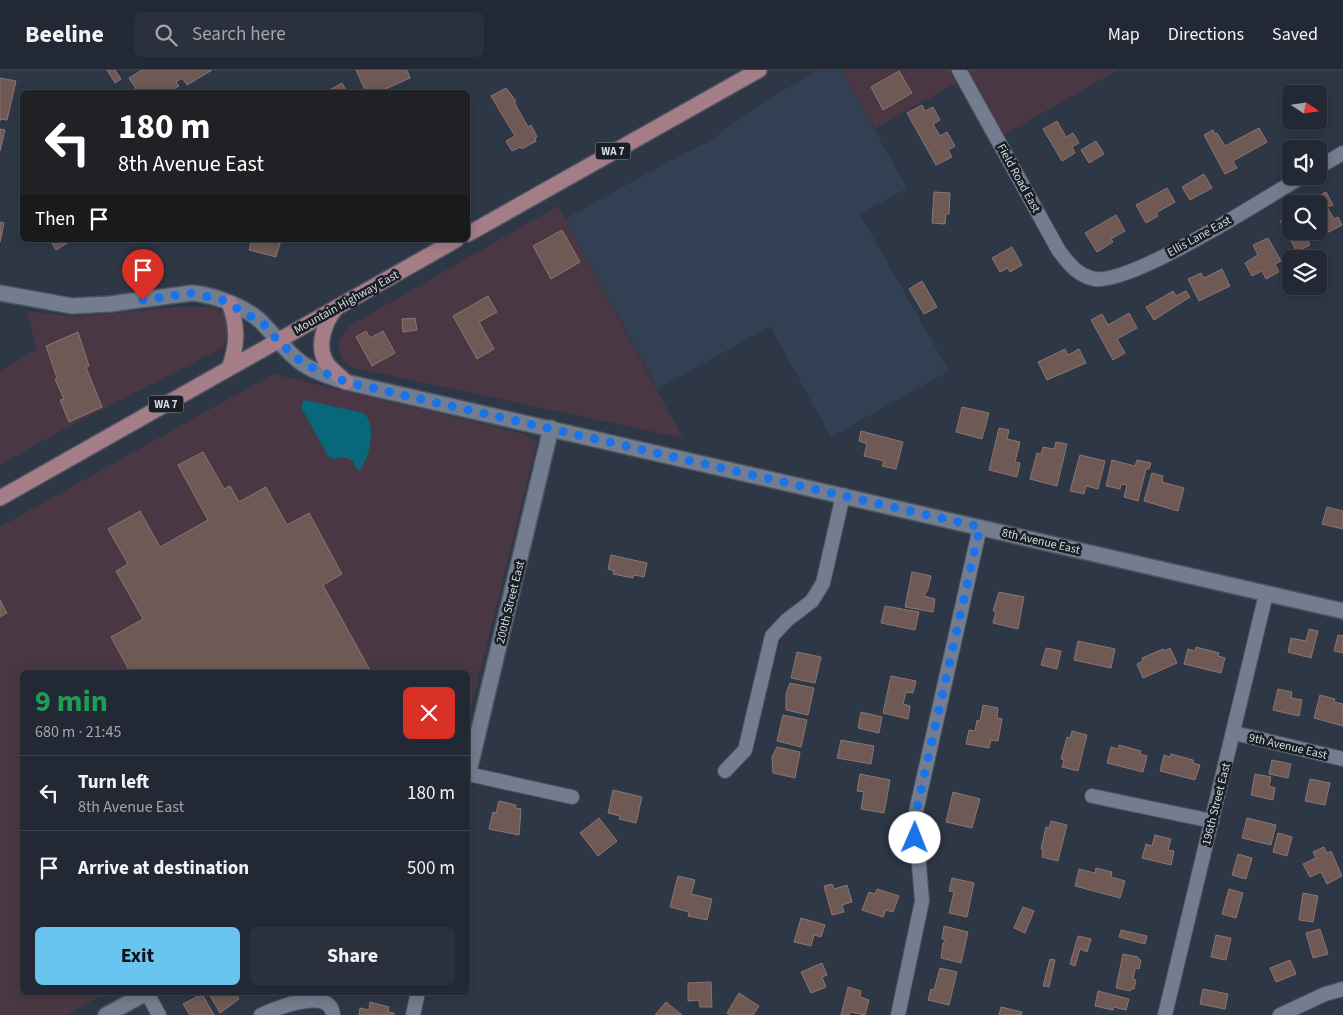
<!DOCTYPE html>
<meta charset="utf-8">
<style>
body{margin:0;font-family:"Source Sans 3",sans-serif;background:#2a313c;color:#f1f3f6;height:100vh;display:flex;flex-direction:column;font-size:19px;white-space:nowrap}
*{box-sizing:border-box;margin:0}
p{font-size:16px;color:#a2a6ac}
.icon{flex:none;width:28px;height:28px;fill:none;stroke:currentColor;stroke-width:2;stroke-linecap:round;stroke-linejoin:round}
.map{position:relative;flex:1;overflow:hidden}
.details{position:absolute;left:20px;top:600px;width:450px;height:325px;display:flex;flex-direction:column;background:#222934;border-radius:8px;box-shadow:0 2px 12px #0003,0 0 0 1px #3f454f}
.details>*{flex:none}
.top-card{position:absolute;left:20px;top:20px;width:450px;height:152px;border-radius:8px;box-shadow:0 2px 12px #0003,0 0 0 1px #3f454f;background:#202124;color:#fff;overflow:hidden}
.needle{width:32px;rotate:103deg}
.fabs{position:absolute;left:1282px;top:15px;display:grid;gap:10px}
.fabs a{display:grid;place-items:center;width:45px;height:45px;border-radius:8px;background:#222934;box-shadow:0 2px 12px #0003,0 0 0 1px #3f454f;font-size:25px}
.pin{position:absolute;display:grid;place-items:center;width:42px;height:42px;color:#fff;margin:-51px -21px;border-radius:50% 50% 50% 0;rotate:-45deg;box-shadow:0 0 5px #0007}
.pin .icon{rotate:45deg}
.me{position:absolute;width:55px;margin:-28px;rotate:1deg;stroke-linejoin:round;filter:drop-shadow(0 0 4px #0008)}
.turn{display:flex;align-items:center;gap:18px;height:105px;padding:0 15px;font-size:22px}
.turn .icon{width:65px;height:65px;stroke-width:2.5}
.turn b{display:block;font-size:35px;line-height:42px}
.then{display:flex;align-items:center;height:48px;padding:0 15px;background:#0003;gap:10px;font-size:19px}
.round{display:grid;place-items:center;flex:none;width:52px;height:52px;border-radius:8px;background:#2a313c}
.summary{display:flex;align-items:center;justify-content:space-between;height:85px;padding:0 15px}
h1{font-size:30px;font-weight:700;line-height:38px;color:#1e9e55}
.button{display:flex;gap:10px;margin-top:auto;padding:10px 15px}
.button a{flex:1;height:58px;border-radius:8px;background:#69c4f0;color:#111;font-size:20px;font-weight:700;line-height:58px;text-align:center}
.button a+a{background:#2a313c;color:#f1f3f6}
ul{padding:0;list-style:none}
li{display:flex;align-items:center;gap:15px;height:75px;padding:0 15px;border-top:1px solid #3f454f}
li div{flex:1}
li b{display:block;font-size:19px}
li em{font-style:normal}
header{display:flex;align-items:center;gap:30px;box-sizing:border-box;height:70px;padding:0 25px;background:#222934;border-bottom:1px solid #3f454f}
header strong{font-size:24px}
nav{display:flex;gap:28px;margin-inline-start:auto;font-size:18px}
.search{width:350px;height:45px;background:#2a313c;display:flex;align-items:center;gap:12px;box-sizing:border-box;padding:0 18px;border-radius:8px;color:#a2a6ac;font-size:19px}
.map>svg:first-child{display:block}
.commercial{fill:#493843}
.built{fill:#333f53}
.water{fill:#08677b}
.building{fill:#6e5955;stroke:#8b7571}
.lines{fill:none;stroke-linecap:round;stroke-linejoin:round}
.street-casing{stroke:#4b535f;stroke-width:16}
.secondary-casing{stroke:#4b535f;stroke-width:18}
.primary-casing{stroke:#4b535f;stroke-width:18}
.street{stroke:#737d8f;stroke-width:14}
.secondary{stroke:#737d8f;stroke-width:15}
.primary{stroke:#a57d86;stroke-width:15}
.route{stroke:#1a73e8;stroke-width:9;stroke-dasharray:0 16.2}
.labels{text-anchor:middle;stroke-width:5;stroke-linejoin:round;paint-order:stroke}
.shield{fill:#1a1e25;stroke:#9da2ab;stroke-width:1}
.shield-label{font-size:11px;font-weight:bold;fill:#d5dbe5}
.street-label{font-size:12px;fill:#d5dbe5;stroke:#1a1e25}
</style>
<header>
<strong>Beeline</strong>
<div class="search"><svg class="icon" aria-label="search" viewBox="0 0 24 24"><circle cx="10" cy="10" r="6"/><path d="M15 15l6 6"/></svg>Search here</div>
<nav><a>Map</a><a>Directions</a><a>Saved</a></nav>
</header>
<div class="map">
<svg width="1343" height="945" viewBox="0 0 1343 945">
<rect width="100%" height="100%" fill="#2e3745"/>
<g class="commercial">
<path d="M841 0H1118L989 73 956 13 875 59Z"/>
<path d="M558 136 683 368 350 297 342 288 338 277 340 269 351 255Z"/>
<path d="M176 237H212L224 243 229 258 224 277 64 359 0 395V301L37 279 26 241 74 247Z"/>
<path d="M273 304 525 364 537 372 468 650V602H22V922L107 923 66 945H0V457Z"/>
</g>
<path class="built" d="M817 0H841L907 118 860 144 949 301 831 367 770 256 658 319 565 149 677 87 708 72 758 36Z"/>
<path class="water" d="M305 330 364 343C377 356 370 386 360 400H357C352 386 347 387 333 389L328 386 302 339V333Z"/>
<g class="building">
<path d="M107 0H115L121 9 115 13Z"/>
<path d="M142 0H212L187 15 182 8 176 12 179 16 168 22H138L129 8Z"/>
<path d="M356 0H407L410 8 379 22H366Z"/>
<path d="M899 1 912 23 883 40 871 17Z"/>
<path d="M0 8 16 11 7 50 0 49V51Z"/>
<path d="M342 13 346 20 342 22H326Z"/>
<path d="M506 18 516 31 514 32 528 57 531 55 537 67 535 68 536 71 522 79 520 77 512 81 506 71 515 66 491 26Z"/>
<path d="M922 35 925 41 933 37 940 50 933 54 940 66 947 62 955 76 948 80 952 87 936 95 907 43Z"/>
<path d="M1057 51 1066 67 1073 63 1079 73 1072 77 1075 83 1062 91 1043 59Z"/>
<path d="M1259 58 1267 72 1233 91 1237 98 1225 104 1204 65 1213 60 1215 64 1217 63 1225 76Z"/>
<path d="M0 59 5 60 0 81Z"/>
<path d="M1096 71 1104 84 1089 93 1081 80Z"/>
<path d="M1204 104 1212 118 1190 130 1182 117Z"/>
<path d="M1167 118 1175 132 1156 143 1158 146 1146 153 1136 135Z"/>
<path d="M934 122 950 123 949 144H946L945 154 932 153Z"/>
<path d="M1326 122 1333 135 1327 137 1334 149 1338 147 1342 155 1321 166 1319 161V134H1310L1309 131Z"/>
<path d="M1116 145 1125 161 1111 169 1113 172 1097 182 1085 163Z"/>
<path d="M1291 146V161H1312L1305 165 1310 175 1297 182 1280 151Z"/>
<path d="M0 152 4 153 0 172Z"/>
<path d="M562 160 580 192 551 209 533 176Z"/>
<path d="M1268 168 1281 191 1275 194 1279 202 1266 209 1262 201 1252 206 1245 193 1258 185 1253 175Z"/>
<path d="M50 170H72L56 180Z"/>
<path d="M252 170H281L276 187 249 180Z"/>
<path d="M1012 177 1022 195 1010 202 1008 198 1000 202 992 188Z"/>
<path d="M1222 199 1230 216 1199 231 1188 209 1201 203 1204 208Z"/>
<path d="M922 211 937 237 924 244 909 219Z"/>
<path d="M1173 221 1176 226 1186 221 1190 227 1154 250 1146 237Z"/>
<path d="M488 226 497 242 479 252 494 279 477 289 453 246Z"/>
<path d="M1129 243 1137 258 1117 269 1125 283 1113 290 1091 250 1102 244 1108 255Z"/>
<path d="M415 248 417 260 403 262 402 249Z"/>
<path d="M366 261 370 268 383 261 395 283 372 296 356 267Z"/>
<path d="M78 262 89 296 86 297 102 337 69 352 60 330 64 329 55 309 57 308 46 276Z"/>
<path d="M1065 279 1068 285 1079 279 1086 293 1047 310 1038 292Z"/>
<path d="M962 337 989 343 982 369 956 362Z"/>
<path d="M999 358 1009 360 1007 369 1020 372 1015 392 1020 393 1017 407 989 400Z"/>
<path d="M861 361 903 372 896 399 882 396 884 391 864 386 867 374 859 371Z"/>
<path d="M1056 372 1067 374 1057 416 1030 409 1037 383 1041 384 1043 377 1054 379Z"/>
<path d="M203 382 224 419 230 416 239 432 266 417 287 455 309 443 342 504 323 515 371 602H130L111 567 143 549 116 501 128 494 108 459 140 441 160 477 208 450 178 395Z"/>
<path d="M1080 385 1105 391 1098 419 1086 416 1084 424 1070 421Z"/>
<path d="M1112 390 1135 396 1137 390 1151 393 1149 399H1146L1138 431 1124 427 1127 415 1121 414 1120 419 1106 416Z"/>
<path d="M1152 403 1163 406 1162 412 1184 418 1178 441 1144 431Z"/>
<path d="M1327 437 1343 441V459L1322 454Z"/>
<path d="M611 485 647 493 644 507 634 505 633 508 613 504 614 501 608 499Z"/>
<path d="M912 502 931 506 928 519 924 526 935 529 933 542 905 537Z"/>
<path d="M999 522 1024 527 1018 559 993 553 996 541H993Z"/>
<path d="M0 530 7 543 0 547Z"/>
<path d="M885 536 919 542 915 560 881 553Z"/>
<path d="M1309 559 1318 561 1311 588 1288 582 1291 568 1306 571Z"/>
<path d="M1338 565 1343 566V583L1334 581Z"/>
<path d="M1078 571 1115 579 1111 598 1074 590Z"/>
<path d="M1196 577 1219 583 1218 586 1225 588 1221 603 1184 594 1188 579 1195 581Z"/>
<path d="M1046 578 1061 581 1057 599 1041 595Z"/>
<path d="M1170 578 1177 593 1143 608 1137 594 1143 591 1142 588 1163 579 1164 581Z"/>
<path d="M797 582 821 587 815 613 791 608Z"/>
<path d="M891 606 916 611 913 623 906 622 903 634 910 636 908 649 883 643Z"/>
<path d="M790 613 814 618 808 645 786 640V624Z"/>
<path d="M1278 619 1292 622 1291 628 1302 630 1299 646 1273 640Z"/>
<path d="M1320 625 1335 629 1334 632 1343 634V656L1314 648Z"/>
<path d="M983 635 998 638 997 648 1002 649 998 671 991 670 989 678 966 674 969 660 975 661 977 650 980 651Z"/>
<path d="M861 642 882 647 879 663 858 658Z"/>
<path d="M783 645 807 650 801 677 777 671Z"/>
<path d="M1072 661 1087 665 1078 701 1062 697 1064 690 1061 689 1067 667 1070 668Z"/>
<path d="M841 670 874 676 871 694 837 688Z"/>
<path d="M1119 675 1141 681 1140 684 1147 686 1143 702 1107 693 1111 677 1118 679Z"/>
<path d="M777 677 800 682 795 708 773 703 772 687Z"/>
<path d="M1171 684 1193 690V693L1200 695 1195 710 1160 701 1164 685 1170 687Z"/>
<path d="M1272 690 1291 694 1288 708 1269 704Z"/>
<path d="M860 704 890 710 884 743 861 739 864 722 857 721Z"/>
<path d="M1255 704 1271 707 1269 716 1275 718 1273 730 1251 725Z"/>
<path d="M1310 709 1330 713 1325 735 1305 731Z"/>
<path d="M613 720 642 727 636 753 619 749 620 746 608 743Z"/>
<path d="M953 722 980 729 972 758 946 752Z"/>
<path d="M499 731 516 735 515 738 521 739 519 765 489 759 493 742 496 743Z"/>
<path d="M599 748 617 771 598 786 580 763Z"/>
<path d="M1247 748 1276 755 1271 775 1242 768Z"/>
<path d="M1051 751 1067 755 1058 791 1042 787 1043 780 1041 779 1046 757 1049 758Z"/>
<path d="M1278 763 1292 767 1287 786 1273 782Z"/>
<path d="M1155 765 1171 769 1168 780 1174 781 1171 795 1142 788 1146 774 1152 776Z"/>
<path d="M1324 777 1327 783 1331 781 1342 806 1327 814 1321 802 1310 807 1303 794 1316 788 1313 782Z"/>
<path d="M1238 784 1252 788 1246 809 1232 805Z"/>
<path d="M1096 798 1112 802 1111 807 1125 811 1120 828 1075 816 1079 799 1095 803Z"/>
<path d="M678 806 695 810 691 824 712 829 707 850 688 846 689 842 670 837Z"/>
<path d="M952 808 974 813 967 847 949 843 954 822 949 821Z"/>
<path d="M832 814 834 819 847 815 852 832 842 835 844 842 832 845 824 816Z"/>
<path d="M877 819 899 826 893 842 886 840 883 847 862 840 869 822 875 824Z"/>
<path d="M1229 819 1243 823 1236 848 1222 844Z"/>
<path d="M1303 823 1318 826 1313 852 1299 850Z"/>
<path d="M1023 837 1034 841 1025 863 1014 858Z"/>
<path d="M801 848 825 855 821 867 814 865 811 876 794 872Z"/>
<path d="M944 856 968 862 961 893 941 888 943 873 946 870 942 869Z"/>
<path d="M1320 859 1328 884 1313 888 1306 863Z"/>
<path d="M1121 860 1147 866 1145 874 1119 867Z"/>
<path d="M1216 865 1231 868 1226 890 1211 887Z"/>
<path d="M1078 866 1091 869 1087 882 1080 879 1075 896 1070 894Z"/>
<path d="M1123 884 1138 887V889L1141 890 1139 899 1135 898 1133 909 1136 910 1134 919H1131L1130 921 1116 918Z"/>
<path d="M1050 889 1055 890 1049 917 1043 916Z"/>
<path d="M1290 890 1296 904 1276 912 1270 898Z"/>
<path d="M822 893 827 905 822 907 826 917 811 923 801 902Z"/>
<path d="M940 898 957 902 949 935 928 930 931 919 934 920Z"/>
<path d="M711 912 712 937H700L699 930 688 931V913Z"/>
<path d="M848 917 861 921 860 927 869 930 865 945 850 942 849 945H841Z"/>
<path d="M1203 919 1228 924 1225 939 1200 934Z"/>
<path d="M1098 921 1129 929 1126 940 1114 937 1113 940 1095 936Z"/>
<path d="M208 922H235L239 929 220 943Z"/>
<path d="M739 923 759 936 753 945H731L727 943Z"/>
<path d="M202 924 214 945H190L183 934Z"/>
<path d="M370 932 389 937 388 942 394 943V945H359L360 938 369 940Z"/>
<path d="M666 932 682 945H655Z"/>
<path d="M1001 937 1022 942 1021 945H999Z"/>
</g>
<g class="lines">
<g class="street-casing">
<g id="street">
<path d="M959 0 1059 181C1069 194 1078 206 1095 209 1133 214 1264 129 1303 106"/>
<path d="M1319 97 1343 83"/>
<path d="M1234 663 1343 689"/>
<path d="M725 701 745 680 772 566 787 550 812 531 823 513 843 425"/>
<path d="M468 704 572 727"/>
<path d="M1092 726 1212 751"/>
<path d="M147 923 159 945"/>
<path d="M261 945C277 938 331 916 333 945"/>
<path d="M413 945 418 922"/>
<path d="M898 945 922 831 915 746 980 457"/>
<path d="M1165 945 1266 524"/>
<path d="M1280 945 1325 924 1343 919"/>
</g>
</g>
<g class="secondary-casing">
<g id="secondary">
<path d="M0 223 72 236 110 234 192 223C215 225 250 238 265 256 278 269 288 284 303 294 316 303 332 307 346 312L1343 541"/>
<path d="M468 705 551 358"/>
<path d="M106 945 148 922"/>
</g>
</g>
<g class="primary-casing">
<g id="primary">
<path d="M468 164 759 0"/>
<path d="M336 238C324 253 315 278 328 295 333 301 340 306 346 312"/>
<path d="M229 298C238 276 238 255 229 233"/>
<path d="M0 428 456 170"/>
</g>
</g>
<use href="#street" class="street"/>
<use href="#secondary" class="secondary"/>
<use href="#primary" class="primary"/>
</g>
<g class="lines">
<path class="route" d="M143 230 192 223 222 230 264 254 278 271 304 294 346 312 980 457 915 746V768"/>
</g>
<g class="labels">
<g class="shield">
<rect x="595.5" y="72.5" width="35" height="17" rx="4"/>
<rect x="148.5" y="325.5" width="35" height="17" rx="4"/>
</g>
<g class="shield-label">
<text x="613" y="85">WA 7</text>
<text x="166" y="338">WA 7</text>
</g>
<g class="street-label">
<text transform="translate(1019 108) rotate(61)" y="4">Field Road East</text>
<text transform="translate(1199 166) rotate(-29)" y="4">Ellis Lane East</text>
<text transform="translate(346 232) rotate(-29)" y="4">Mountain Highway East</text>
<text transform="translate(1041 471) rotate(13)" y="4">8th Avenue East</text>
<text transform="translate(510 532) rotate(-76)" y="4">200th Street East</text>
<text transform="translate(1288 676) rotate(13)" y="4">9th Avenue East</text>
<text transform="translate(1216 734) rotate(-76)" y="4">196th Street East</text>
</g>
</g>
</svg>
<div class="fabs">
<a><svg class="needle" viewBox="-14 -14 28 28"><path d="M0-13l5 13h-10z" fill="#e53935"/><path d="M0 13l5-13h-10z" fill="#a2a6ac"/></svg></a>
<a><svg class="icon" aria-label="sound" viewBox="0 0 24 24"><path d="M4 9h4l5-4v14l-5-4H4zM17 9q2 3 0 6"/></svg></a>
<a><svg class="icon" aria-label="search" viewBox="0 0 24 24"><circle cx="10" cy="10" r="6"/><path d="M15 15l6 6"/></svg></a>
<a><svg class="icon" aria-label="layers" viewBox="0 0 24 24"><path d="M12 4l9 5-9 5-9-5zM3 14l9 5 9-5"/></svg></a>
</div>
<div class="pin" style="left:143px;top:230px;background:#d93025"><svg class="icon" aria-label="arrive" viewBox="0 0 24 24"><path d="M6 21V4h12l-3 4 3 4H6"/></svg></div>
<svg class="me" style="left:915px;top:768px" viewBox="-20 -20 40 40"><circle r="19" fill="#fff"/><path d="M0-13L10 11 0 6-10 11z" fill="#1a73e8"/></svg>
<div class="top-card">
<div class="turn"><svg class="icon" aria-label="left" viewBox="0 0 24 24"><path d="M17 20v-9H6M10 6l-5 5 5 5"/></svg><div><b>180 m</b>8th Avenue East</div></div>
<div class="then">Then<svg class="icon" aria-label="arrive" viewBox="0 0 24 24"><path d="M6 21V4h12l-3 4 3 4H6"/></svg></div>
</div>
<section class="details">
<div class="summary"><div><h1>9 min</h1><p>680 m · 21:45</p></div><a class="round" style="background:#d93025;color:#fff"><svg class="icon" aria-label="close" viewBox="0 0 24 24"><path d="M6 6l12 12M18 6L6 18"/></svg></a></div>
<ul>
<li><svg class="icon" aria-label="left" viewBox="0 0 24 24"><path d="M17 20v-9H6M10 6l-5 5 5 5"/></svg><div><b>Turn left</b><p>8th Avenue East</p></div><em>180 m</em></li>
<li><svg class="icon" aria-label="arrive" viewBox="0 0 24 24"><path d="M6 21V4h12l-3 4 3 4H6"/></svg><div><b>Arrive at destination</b></div><em>500 m</em></li>
</ul>
<div class="button"><a>Exit</a><a>Share</a></div>
</section>
</div>
